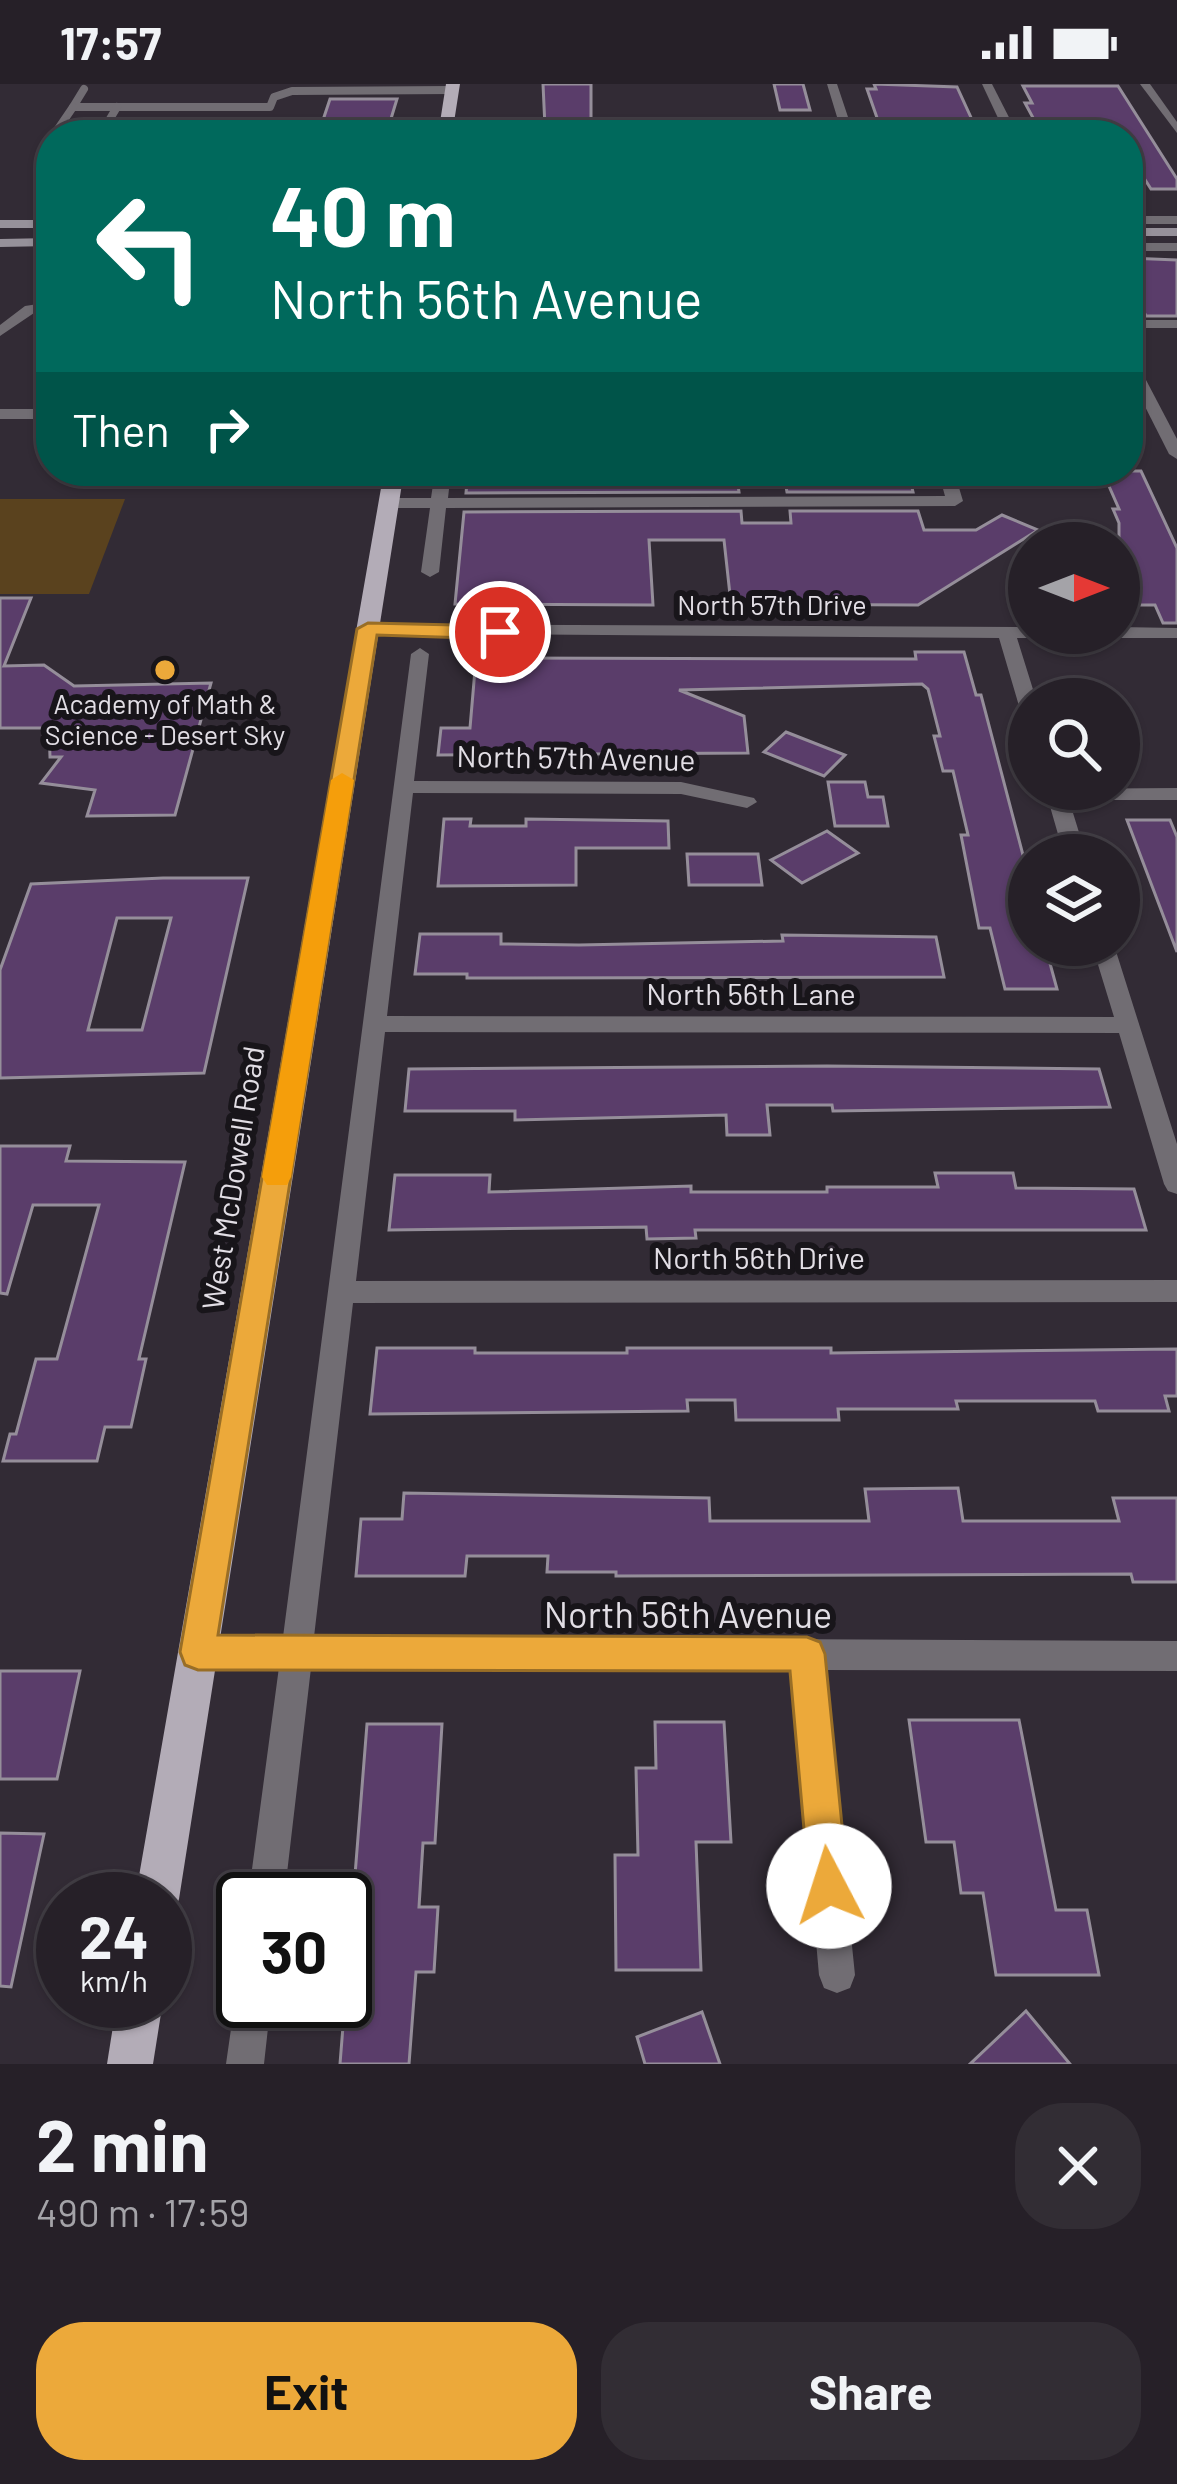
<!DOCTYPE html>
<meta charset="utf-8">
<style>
body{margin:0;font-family:Barlow,sans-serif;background:#322d34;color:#f1f3f6;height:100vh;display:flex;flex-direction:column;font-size:45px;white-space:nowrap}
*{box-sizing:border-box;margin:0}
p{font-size:39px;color:#a4a3a8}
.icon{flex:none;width:66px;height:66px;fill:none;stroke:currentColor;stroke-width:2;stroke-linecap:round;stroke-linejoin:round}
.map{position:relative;height:1980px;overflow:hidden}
.sheet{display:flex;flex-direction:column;background:#262028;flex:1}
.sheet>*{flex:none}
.top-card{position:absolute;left:36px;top:36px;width:1107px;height:366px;border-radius:48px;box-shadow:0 3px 9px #0004,0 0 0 3px #423e45;background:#00695c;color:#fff;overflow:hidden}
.needle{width:78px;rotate:90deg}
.fabs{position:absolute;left:1008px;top:438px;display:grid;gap:24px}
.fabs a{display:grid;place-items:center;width:132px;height:132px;border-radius:50%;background:#262028;box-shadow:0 3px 9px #0004,0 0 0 3px #423e45;font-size:60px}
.speed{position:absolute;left:36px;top:1788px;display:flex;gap:24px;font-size:60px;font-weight:700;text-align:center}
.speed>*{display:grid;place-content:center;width:156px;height:156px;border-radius:50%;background:#262028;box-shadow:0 3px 9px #0004,0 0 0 3px #423e45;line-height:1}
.speed small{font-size:30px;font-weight:400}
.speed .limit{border:6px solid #111;border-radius:18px;background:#fff;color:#111}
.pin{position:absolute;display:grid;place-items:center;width:102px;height:102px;color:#fff;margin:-51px;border:6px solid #fff;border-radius:50%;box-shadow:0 3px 12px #0007}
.me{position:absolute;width:132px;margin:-66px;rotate:355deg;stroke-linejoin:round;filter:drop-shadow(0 0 9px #0008)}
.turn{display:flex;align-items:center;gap:42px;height:252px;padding:0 36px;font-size:54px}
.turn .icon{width:156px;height:156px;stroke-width:2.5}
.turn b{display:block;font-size:84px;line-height:102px}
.then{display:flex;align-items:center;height:114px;padding:0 36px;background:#0003;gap:24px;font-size:45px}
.round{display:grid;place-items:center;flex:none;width:126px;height:126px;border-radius:48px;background:#322d34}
.head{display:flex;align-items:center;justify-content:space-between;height:204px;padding:0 36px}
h1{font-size:72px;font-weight:700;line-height:90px}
.action{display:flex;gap:24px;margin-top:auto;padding:24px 36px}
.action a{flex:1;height:138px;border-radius:48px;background:#eca93a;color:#111;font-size:48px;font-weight:700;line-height:138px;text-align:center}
.action a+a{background:#322d34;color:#f1f3f6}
.status{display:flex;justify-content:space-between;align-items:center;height:84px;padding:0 60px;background:#262028;direction:ltr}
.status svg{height:33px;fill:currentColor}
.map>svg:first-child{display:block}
.green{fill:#5a421e}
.building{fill:#5a3d6a;stroke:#958e9a;stroke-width:3;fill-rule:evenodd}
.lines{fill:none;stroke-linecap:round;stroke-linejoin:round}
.lane{stroke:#716d73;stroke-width:8}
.street{fill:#716d73;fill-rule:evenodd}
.secondary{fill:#96919a;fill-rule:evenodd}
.primary{fill:#b3acb7;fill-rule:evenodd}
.route{fill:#eca93a;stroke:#996e26;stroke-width:3}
.slow{fill:#f59e0b}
.poi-dot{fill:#eca93a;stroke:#18151a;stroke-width:4.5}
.labels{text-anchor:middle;stroke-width:12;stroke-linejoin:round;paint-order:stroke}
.far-street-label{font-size:27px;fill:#e2dee5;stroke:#18151a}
.far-poi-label{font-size:27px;fill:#e2dee5;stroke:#18151a}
.street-label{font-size:30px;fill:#e2dee5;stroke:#18151a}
.near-street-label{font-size:36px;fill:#e2dee5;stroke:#18151a}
</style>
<div class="status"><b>17:57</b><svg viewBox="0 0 49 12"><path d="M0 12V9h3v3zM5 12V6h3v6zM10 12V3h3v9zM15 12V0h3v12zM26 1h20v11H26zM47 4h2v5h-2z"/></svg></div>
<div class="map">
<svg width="1177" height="1980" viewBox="0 0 1177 1980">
<rect width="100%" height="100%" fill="#322b35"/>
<path class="green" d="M0 415H125L89 510H0Z"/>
<g class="building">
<path d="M543 0H591V43H545Z"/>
<path d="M774 0H803L810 26H780Z"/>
<path d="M874 0 957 3 979 51H883L867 5H876Z"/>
<path d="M1023 2H1118L1177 95V105H1151L1128 69V51H1050L1046 43H1038L1025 19H1032Z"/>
<path d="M330 15H397L390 38H365L360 51H318Z"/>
<path d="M1128 174 1177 176V232H1146L1142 224H1128Z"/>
<path d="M468 387H736L739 408 466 409Z"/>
<path d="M783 387H908L913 408H787Z"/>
<path d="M1110 387H1141L1177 464V539H1163L1155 521H1119V439L1113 425H1119L1105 393H1113Z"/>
<path d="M741 427 742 439H791L790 427H918L924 446H976L1002 431 1038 446 918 521 731 520 724 456H649L653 521 455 520 464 428Z"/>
<path d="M0 514H31L4 582 44 581 74 602 211 599 175 731 87 732 95 706 41 699 61 673H50L49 644H0Z"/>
<path d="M915 568H964L976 611H981L1029 794V861H1045L1057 905H1005L990 844H979L961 751H968L953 687H943L934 652H940L928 605 922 600 679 606 744 632 748 669 438 671 441 644H470L476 574 916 575Z"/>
<path d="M786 648 845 671 824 692 764 668Z"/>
<path d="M828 698H865L868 713H883L888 742H835Z"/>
<path d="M444 735H471L470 742H526V735L668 737 669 764H576V801L438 802Z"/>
<path d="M1127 736H1170L1177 753V868Z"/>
<path d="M827 747 858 769 802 799 771 776Z"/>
<path d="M687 770H758L762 801H689Z"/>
<path d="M163 794H248L204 989 0 994V886L31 800ZM117 834H171L142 946H88Z"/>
<path d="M420 850H501V860L579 861 783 857 782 851 936 853 944 893 467 894V890H415Z"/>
<path d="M827 982 1099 985 1110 1023 833 1027 832 1021H767L770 1051H727L726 1031 515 1036V1027H405L409 985Z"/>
<path d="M0 1062H70L66 1077 185 1078 139 1275H146L131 1343H105L97 1377H3L10 1350H16L36 1275H57L99 1121H33L7 1210 0 1209Z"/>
<path d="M935 1089H1013L1016 1104 1134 1105 1146 1146H695L696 1154 647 1155 646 1143 389 1146 395 1091H490L489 1108 691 1102V1108H827V1103H938Z"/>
<path d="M377 1264H475V1269H627V1264H831V1269L1177 1265V1312H1165L1169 1327H1098L1095 1317H956L958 1325H838L839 1336H736L735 1316H687L688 1327 370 1330Z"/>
<path d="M958 1404 963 1437H1119L1113 1414H1177V1498H1133L1131 1490 616 1492V1488H547L548 1472H467L465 1492H356L361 1435H402L404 1409 709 1414 710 1437H869L865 1405Z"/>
<path d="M0 1587H80L57 1695H0Z"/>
<path d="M909 1636H1019L1056 1826H1087L1099 1891H996L983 1809H961L954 1758H926Z"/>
<path d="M655 1638H724L731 1758H696L701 1886H616L615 1771H638L636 1684H656Z"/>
<path d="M367 1640H442L435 1759H423L419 1823H438L434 1888H416L409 1980H340Z"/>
<path d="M0 1749 44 1750 11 1903 0 1902Z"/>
<path d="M1026 1927 1070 1980H970Z"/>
<path d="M702 1928 720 1980H645L637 1953Z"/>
</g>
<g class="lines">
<g class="lane">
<path d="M84 5 73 23H270L274 13 292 7 452 6"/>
<path d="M73 23 58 45H104L117 23"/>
</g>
<g class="street">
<path d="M827 0H837L854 51H763L768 47 841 46Z"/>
<path d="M982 0H992L1018 51H1006Z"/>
<path d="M1140 0H1150L1177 38V49Z"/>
<rect x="1128" y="132" width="49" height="8"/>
<rect x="1128" y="159" width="49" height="8"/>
<path d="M51 218V226L34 229 0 252V241L25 222Z"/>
<rect x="1128" y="236" width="49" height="8"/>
<path d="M1128 271 1135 275 1177 355V375L1169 370 1128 289Z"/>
<rect x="0" y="325" width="51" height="10"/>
<path d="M435 387H451L448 414 945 412 938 387H954L963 417 955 422 446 424 439 488 430 493 421 488 430 424H389L381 419 389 414H431Z"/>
<path d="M367 540 1029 543V549H1119V543L1177 544V554H1017L1036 615H1029V628L1019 622 999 554 361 549 358 545Z"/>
<path d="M420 564 429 570 414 697 681 698 754 714 757 718 747 724 681 710 413 709 387 932 1114 933 1092 861H1114L1177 1060V1110L1168 1107 1164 1100 1119 949 385 948 356 1197 1177 1196V1218L353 1219 314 1553 1177 1557V1587L824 1586 855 1891 850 1904 837 1909 824 1904 819 1891 792 1586 311 1584 284 1815H248L279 1583H198L187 1579 182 1568 187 1557 198 1553H283L411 570Z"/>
<path d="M1177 704V716H1069L1086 771H1064L1045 705Z"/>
<path d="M243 1903V1917H271L264 1980H226L235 1917Z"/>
</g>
<g class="secondary">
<rect x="0" y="136" width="51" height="8"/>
<rect x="1128" y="144" width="49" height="8"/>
<path d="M51 154V162L0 163V155Z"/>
</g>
<g class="primary">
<path d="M446 0H460L452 51H438Z"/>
<path d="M384 387H404L179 1815 173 1831 165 1834V1815H135Z"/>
<path d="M117 1917H163L153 1980H107Z"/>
</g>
</g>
<path class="route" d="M368 539 500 542 511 548 500 555 377 551 218 1551 807 1553 820 1558 825 1570 848 1802 843 1816 829 1822 815 1816 809 1802 790 1587 198 1586 185 1581 180 1568 357 545Z"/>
<path class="slow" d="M342 689 354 696 291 1093 287 1101H267L262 1093 331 696Z"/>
<circle class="poi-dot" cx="165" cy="586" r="12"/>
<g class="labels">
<g class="far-street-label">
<text x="772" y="531">North 57th Drive</text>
</g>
<g class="far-poi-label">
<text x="165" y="630">Academy of Math &amp;<tspan x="165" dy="31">Science - Desert Sky</tspan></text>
</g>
<g class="street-label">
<text transform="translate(576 675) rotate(1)" y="10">North 57th Avenue</text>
<text x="751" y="921">North 56th Lane</text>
<text transform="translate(234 1094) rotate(-81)" y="10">West McDowell Road</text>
<text x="759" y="1185">North 56th Drive</text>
</g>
<g class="near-street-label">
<text x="688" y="1544">North 56th Avenue</text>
</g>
</g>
</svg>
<div class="fabs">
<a><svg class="needle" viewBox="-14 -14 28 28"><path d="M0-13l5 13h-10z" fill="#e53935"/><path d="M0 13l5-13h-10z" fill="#a4a3a8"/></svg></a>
<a><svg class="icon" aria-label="search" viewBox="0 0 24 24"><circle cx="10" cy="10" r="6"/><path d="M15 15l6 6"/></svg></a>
<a><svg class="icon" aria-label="layers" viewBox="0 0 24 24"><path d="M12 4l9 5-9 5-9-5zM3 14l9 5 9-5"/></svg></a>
</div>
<div class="speed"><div>24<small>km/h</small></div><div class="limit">30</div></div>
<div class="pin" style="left:500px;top:548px;background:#d93025"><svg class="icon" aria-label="arrive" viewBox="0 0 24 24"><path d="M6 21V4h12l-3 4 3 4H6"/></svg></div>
<svg class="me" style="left:829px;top:1802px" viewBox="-20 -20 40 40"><circle r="19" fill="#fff"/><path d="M0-13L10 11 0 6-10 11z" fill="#eca93a"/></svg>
<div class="top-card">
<div class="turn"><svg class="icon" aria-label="left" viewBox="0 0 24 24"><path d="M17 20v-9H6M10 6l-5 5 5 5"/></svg><div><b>40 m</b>North 56th Avenue</div></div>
<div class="then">Then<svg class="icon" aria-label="right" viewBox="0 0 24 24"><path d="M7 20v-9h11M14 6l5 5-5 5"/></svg></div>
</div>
</div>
<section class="sheet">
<div class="head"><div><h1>2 min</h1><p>490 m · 17:59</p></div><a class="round"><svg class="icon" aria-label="close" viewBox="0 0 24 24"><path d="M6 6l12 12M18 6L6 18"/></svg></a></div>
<div class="action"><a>Exit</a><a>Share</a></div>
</section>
